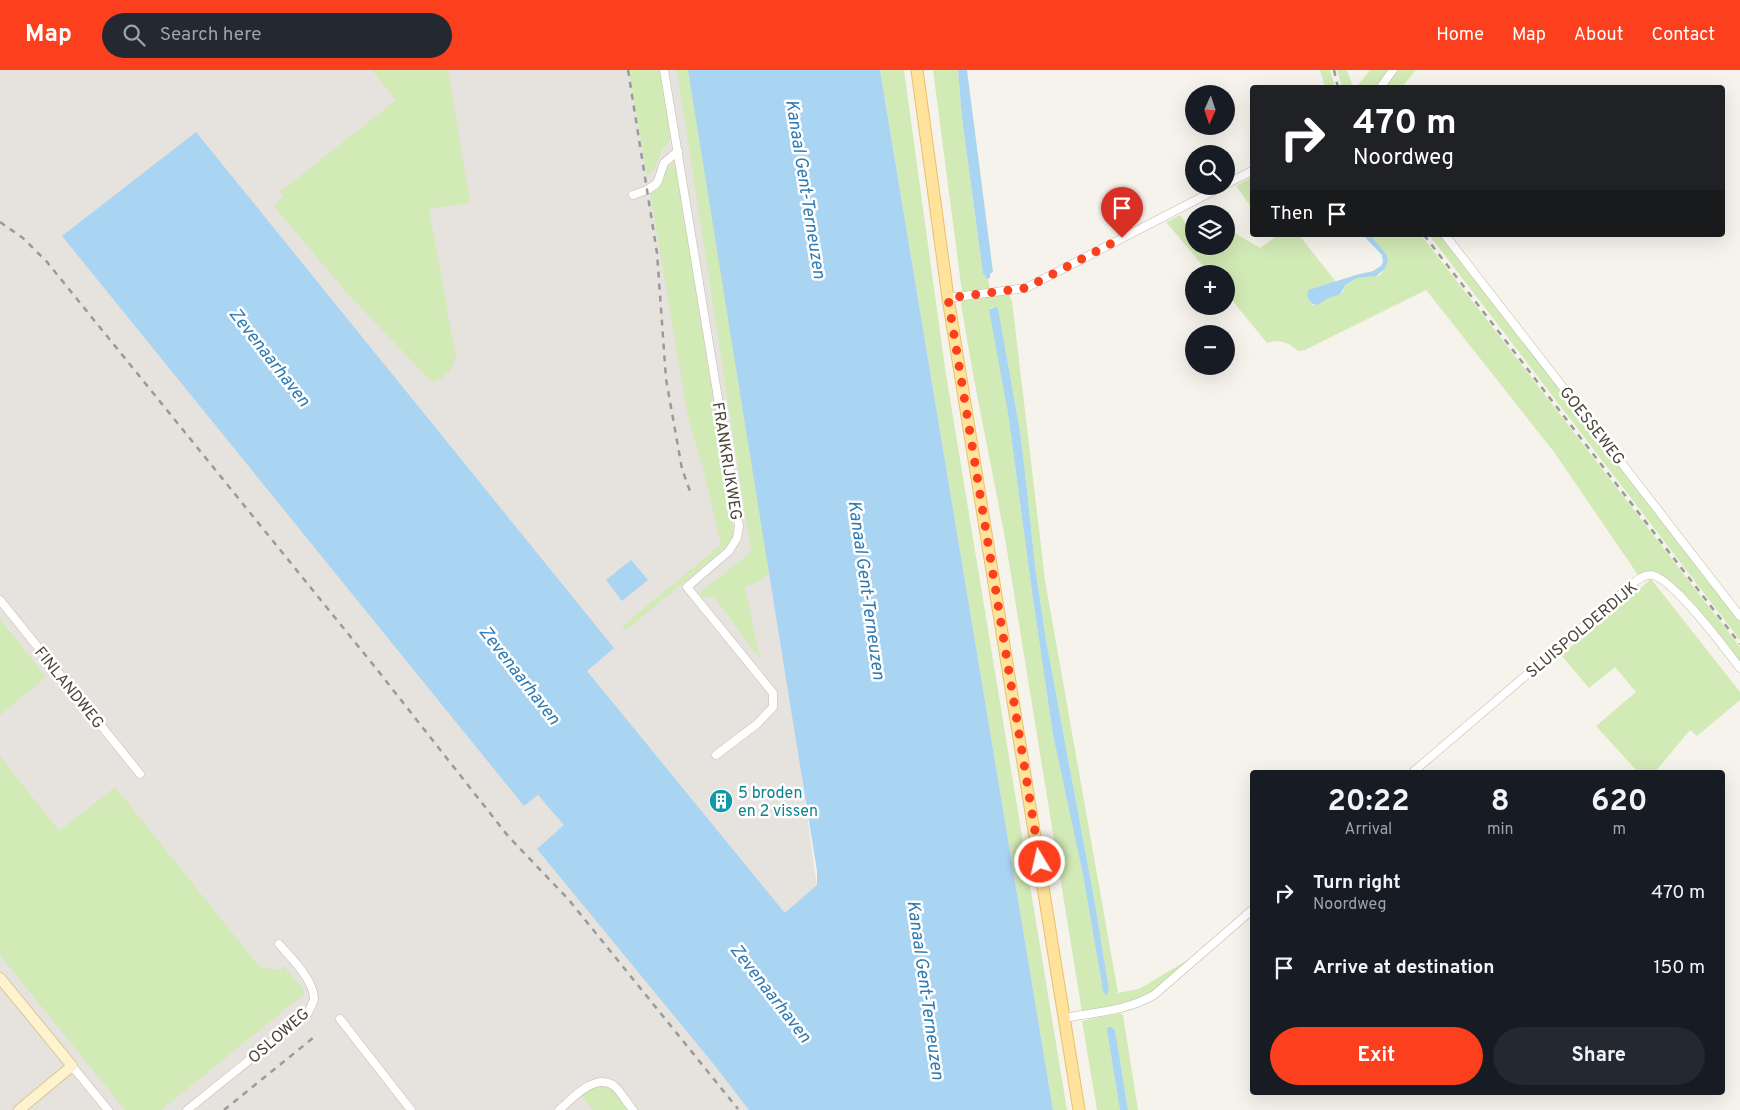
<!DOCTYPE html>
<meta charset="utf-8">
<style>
body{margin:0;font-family:Overpass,sans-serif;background:#242831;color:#f1f3f6;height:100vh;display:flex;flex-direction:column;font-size:19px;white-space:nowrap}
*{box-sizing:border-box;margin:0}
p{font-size:16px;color:#9ea1a6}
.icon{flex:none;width:28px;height:28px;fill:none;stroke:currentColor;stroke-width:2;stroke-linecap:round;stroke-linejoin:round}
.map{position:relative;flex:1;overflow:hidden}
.sheet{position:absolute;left:1250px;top:700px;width:475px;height:325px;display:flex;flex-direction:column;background:#171b24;border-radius:5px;box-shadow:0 5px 20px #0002}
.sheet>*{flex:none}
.hud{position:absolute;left:1250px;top:15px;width:475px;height:152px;border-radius:5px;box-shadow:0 5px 20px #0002;background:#202124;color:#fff;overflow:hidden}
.needle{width:32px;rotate:183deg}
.tools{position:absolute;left:1185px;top:15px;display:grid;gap:10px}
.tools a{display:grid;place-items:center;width:50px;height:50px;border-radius:50%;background:#171b24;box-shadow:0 5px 20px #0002;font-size:25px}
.pin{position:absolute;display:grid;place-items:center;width:42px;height:42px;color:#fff;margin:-51px -21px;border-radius:50% 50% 50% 0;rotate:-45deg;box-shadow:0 0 5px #0007}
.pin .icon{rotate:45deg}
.me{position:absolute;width:55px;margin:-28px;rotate:351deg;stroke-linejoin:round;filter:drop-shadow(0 0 4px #0008)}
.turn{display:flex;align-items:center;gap:18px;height:105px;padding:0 20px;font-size:22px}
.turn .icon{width:65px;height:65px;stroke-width:2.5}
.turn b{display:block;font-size:35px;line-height:42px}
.then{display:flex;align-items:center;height:48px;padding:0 20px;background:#0003;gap:10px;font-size:19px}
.eta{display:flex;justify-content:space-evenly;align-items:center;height:85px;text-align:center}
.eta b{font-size:30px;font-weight:700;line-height:35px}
.action{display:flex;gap:10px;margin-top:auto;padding:10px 20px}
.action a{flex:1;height:58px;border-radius:30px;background:#fc3f1d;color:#fff;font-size:20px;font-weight:700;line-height:58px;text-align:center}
.action a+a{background:#242831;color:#f1f3f6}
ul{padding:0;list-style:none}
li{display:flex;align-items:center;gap:15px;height:75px;padding:0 20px}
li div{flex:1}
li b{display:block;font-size:19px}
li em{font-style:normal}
header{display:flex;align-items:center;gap:30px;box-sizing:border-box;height:70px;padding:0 25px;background:#fc3f1d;color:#fff}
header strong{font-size:24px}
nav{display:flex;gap:28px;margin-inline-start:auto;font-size:18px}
.search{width:350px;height:45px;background:#242831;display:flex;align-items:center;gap:12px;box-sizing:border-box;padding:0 18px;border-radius:28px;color:#9ea1a6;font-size:19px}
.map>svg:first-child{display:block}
.industrial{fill:#e6e2dd}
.green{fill:#d2eab5;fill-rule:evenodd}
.parking{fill:#e5e3e0}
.water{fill:#a9d4f2}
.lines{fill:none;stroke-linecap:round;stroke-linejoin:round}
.street-casing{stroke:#c2bbae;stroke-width:9}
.secondary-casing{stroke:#d6c79b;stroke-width:12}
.primary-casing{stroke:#e6c16a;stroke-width:13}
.street{stroke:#fff;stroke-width:8}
.secondary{stroke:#fff3cd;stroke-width:10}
.primary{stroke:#ffe39c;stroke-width:11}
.rail{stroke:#9a9a9a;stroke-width:2.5;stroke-dasharray:6 6;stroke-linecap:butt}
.route{stroke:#fc3f1d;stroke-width:9;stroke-dasharray:0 16.2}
.labels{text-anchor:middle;stroke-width:5;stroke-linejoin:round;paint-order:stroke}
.street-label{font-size:16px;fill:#4b4439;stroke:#fff}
.culture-label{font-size:16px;fill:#0d838f;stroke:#fff;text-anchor:start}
.water-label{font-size:18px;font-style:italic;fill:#2e7ab2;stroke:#fff}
</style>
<header>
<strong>Map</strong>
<div class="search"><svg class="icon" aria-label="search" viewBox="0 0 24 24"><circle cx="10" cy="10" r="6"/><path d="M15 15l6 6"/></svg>Search here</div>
<nav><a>Home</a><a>Map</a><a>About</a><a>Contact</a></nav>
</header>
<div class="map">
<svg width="1740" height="1040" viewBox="0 0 1740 1040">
<rect width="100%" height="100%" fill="#f6f3ec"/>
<path class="industrial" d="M0 0H704L848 1040H0Z"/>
<g class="green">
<path d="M372 0H448L470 133 429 139 456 288C452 299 444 310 432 312L347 223 274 136 283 127 280 122 396 30Z"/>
<path d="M629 0H662L672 68 662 80 653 102 647 106Z"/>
<path d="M677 0H688L770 502 761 511 745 517 760 589 714 527H702L700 524 703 520 751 482Z"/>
<path d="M880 0H904L945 298 1067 1040H1053Z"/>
<path d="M933 0H958L962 48 983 204 985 205 986 209H988L990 220 962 222Z"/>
<path d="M1320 0H1330L1335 17H1325Z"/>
<path d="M1337 0H1347L1353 17H1342Z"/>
<path d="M1370 0H1390L1377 17 1356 18Z"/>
<path d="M1396 0H1416L1402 17 1382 18Z"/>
<path d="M673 94 678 96 713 330 732 439 733 466 729 473 713 488 627 559 621 557 721 475 705 406 688 347 650 123C664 114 659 102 673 94Z"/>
<path d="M1252 107V138L1236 116Z"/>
<path d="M1180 145 1188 157H1194V176H1226V160H1230L1260 178 1278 165H1299L1336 212 1308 220 1307 226C1314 243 1318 231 1328 228 1333 226 1338 224 1343 222L1345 215 1357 208 1380 205 1385 199 1386 184 1370 165H1421L1740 577V594L1696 539 1656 502 1638 505 1554 382 1426 220 1305 280 1298 281C1287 272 1282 269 1267 273L1226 223V204H1210L1166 152Z"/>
<path d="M1429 165H1443L1740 550V570Z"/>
<path d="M1004 224 1009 225 1012 231 1045 510 1118 923 1139 919 1196 885 1146 928 1126 934 1082 942 1005 468 973 304 961 234V229ZM991 237 998 238 1020 361 1026 411 1035 496 1046 570 1096 839 1109 923 1103 921 1083 805 1053 665 1032 522 1008 343Z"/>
<path d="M1651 509 1740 622V630L1697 666 1690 660 1655 702H1638L1596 656 1636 622 1615 597 1589 618 1561 585Z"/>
<path d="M0 549 46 607 0 645Z"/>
<path d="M0 686 59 761 115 717 254 890 263 898 280 900 284 896 303 919 304 924 161 1040H125L0 885Z"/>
<path d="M1119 943 1123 945 1138 1040H1128L1115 960 1107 961 1120 1040H1097L1082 951Z"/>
<path d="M595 1015 608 1016 618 1025 630 1040H593L581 1025Z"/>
</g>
<path class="parking" d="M669 0H675L692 108 686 109Z"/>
<g class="water">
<path d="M688 0H880L1053 1040H749L712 992 537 779 564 755 538 725 524 736 62 166 196 62 614 578 587 601 784 842H786L817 815V801Z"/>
<path d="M958 0H967L993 202 990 204V208L986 209 985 205 983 204 962 48Z"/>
<path d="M1363 165H1370L1386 184 1388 191 1385 199 1376 206 1357 208 1345 215C1342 225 1337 225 1329 228 1325 229 1321 233 1318 235 1312 235 1309 231 1307 226L1308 220 1356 205 1373 201 1381 196 1383 192 1382 185Z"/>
<path d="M994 237 998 238 1020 361 1026 411 1035 496 1046 570 1096 839 1109 921 1106 925 1103 921 1083 805 1053 665 1032 522 1008 343 989 240Z"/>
<path d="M631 490 648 510 622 531 606 510Z"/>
<path d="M1108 957H1111L1115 960 1128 1040H1120L1107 961Z"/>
</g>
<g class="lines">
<g class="street-casing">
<g id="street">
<path d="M664 0 739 456 737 468 729 481 687 517 773 623V637L757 654 716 685"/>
<path d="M1380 18 1393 0"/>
<path d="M1226 114 1252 101"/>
<path d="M633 125 647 120 655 115 658 111 664 93 678 81"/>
<path d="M1445 165 1740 546"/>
<path d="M948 228 1026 218 1223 116"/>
<path d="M0 530 140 704"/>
<path d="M1413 702 1636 511C1640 508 1645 505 1650 505 1670 504 1727 581 1740 598"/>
<path d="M1065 948C1096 942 1126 941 1154 925L1252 840"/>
<path d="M340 949 411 1040"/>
<path d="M72 996 108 1040"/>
<path d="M187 1040 308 943C310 938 314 932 314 928 313 909 291 888 279 874"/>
<path d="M559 1040C572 1029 594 1003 613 1015 619 1019 628 1034 633 1040"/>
</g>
</g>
<g class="secondary-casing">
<path id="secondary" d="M0 908 72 996 19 1040"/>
</g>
<g class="primary-casing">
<path id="primary" d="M917 0 948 228 1079 1040"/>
</g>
<use href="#street" class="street"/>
<use href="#secondary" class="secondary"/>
<use href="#primary" class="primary"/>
<g class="rail">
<path d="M628 0 657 183 666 309 682 399 691 424"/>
<path d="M1334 0 1338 18"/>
<path d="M0 152 23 168 47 192 375 597 508 766 569 830 738 1039"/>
<path d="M1424 165 1740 574"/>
<path d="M224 1040 313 968"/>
</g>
</g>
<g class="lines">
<path class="route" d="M1040 792 948 228 1026 218 1122 168"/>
</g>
<defs>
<g id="building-disc" transform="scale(1.25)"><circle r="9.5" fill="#0f9aa8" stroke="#fff"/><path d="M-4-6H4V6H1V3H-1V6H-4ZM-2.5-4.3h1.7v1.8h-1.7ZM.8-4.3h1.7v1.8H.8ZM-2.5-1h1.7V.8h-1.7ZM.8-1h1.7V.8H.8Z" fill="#fff"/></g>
</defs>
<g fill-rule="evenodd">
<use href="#building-disc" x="721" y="731"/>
</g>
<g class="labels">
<g class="street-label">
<text transform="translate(1593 355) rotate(52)" y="6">GOESSEWEG</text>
<text transform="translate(728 391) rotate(81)" y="6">FRANKRIJKWEG</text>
<text transform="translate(1581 559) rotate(-40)" y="6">SLUISPOLDERDIJK</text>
<text transform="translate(70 617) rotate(51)" y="6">FINLANDWEG</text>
<text transform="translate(278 965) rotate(-41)" y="6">OSLOWEG</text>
</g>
<g class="culture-label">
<text x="738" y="728">5 broden<tspan x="738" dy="18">en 2 vissen</tspan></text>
</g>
<g class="water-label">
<text transform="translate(806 119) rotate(81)" y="6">Kanaal Gent-Terneuzen</text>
<text transform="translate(270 287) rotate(52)" y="6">Zevenaarhaven</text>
<text transform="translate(867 520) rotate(82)" y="6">Kanaal Gent-Terneuzen</text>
<text transform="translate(520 605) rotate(52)" y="6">Zevenaarhaven</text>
<text transform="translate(926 920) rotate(82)" y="6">Kanaal Gent-Terneuzen</text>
<text transform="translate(771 923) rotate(52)" y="6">Zevenaarhaven</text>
</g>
</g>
</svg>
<div class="tools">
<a><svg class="needle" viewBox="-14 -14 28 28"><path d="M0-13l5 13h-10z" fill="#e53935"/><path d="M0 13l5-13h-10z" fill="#9ea1a6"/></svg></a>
<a><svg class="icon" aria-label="search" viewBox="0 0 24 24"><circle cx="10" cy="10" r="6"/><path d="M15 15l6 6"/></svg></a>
<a><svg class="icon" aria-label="layers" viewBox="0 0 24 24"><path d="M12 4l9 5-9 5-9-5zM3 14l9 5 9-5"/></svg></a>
<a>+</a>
<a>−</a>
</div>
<div class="pin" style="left:1122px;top:168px;background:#d93025"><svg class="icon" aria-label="arrive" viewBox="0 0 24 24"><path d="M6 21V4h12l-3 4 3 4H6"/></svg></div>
<svg class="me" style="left:1040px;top:792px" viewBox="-20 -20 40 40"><circle r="17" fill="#fc3f1d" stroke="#fff" stroke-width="3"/><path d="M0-11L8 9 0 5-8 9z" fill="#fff"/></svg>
<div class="hud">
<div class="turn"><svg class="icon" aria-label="right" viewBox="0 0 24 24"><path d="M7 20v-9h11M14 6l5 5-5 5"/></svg><div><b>470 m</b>Noordweg</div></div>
<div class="then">Then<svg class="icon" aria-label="arrive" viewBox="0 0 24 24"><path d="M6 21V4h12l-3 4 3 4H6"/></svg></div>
</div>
<section class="sheet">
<div class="eta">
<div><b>20:22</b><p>Arrival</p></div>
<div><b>8</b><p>min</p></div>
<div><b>620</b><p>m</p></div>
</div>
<ul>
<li><svg class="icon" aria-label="right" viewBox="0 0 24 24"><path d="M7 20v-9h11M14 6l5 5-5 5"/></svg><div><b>Turn right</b><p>Noordweg</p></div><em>470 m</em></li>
<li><svg class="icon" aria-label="arrive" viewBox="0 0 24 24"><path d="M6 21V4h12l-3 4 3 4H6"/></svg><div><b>Arrive at destination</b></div><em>150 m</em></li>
</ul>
<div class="action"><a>Exit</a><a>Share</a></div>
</section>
</div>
